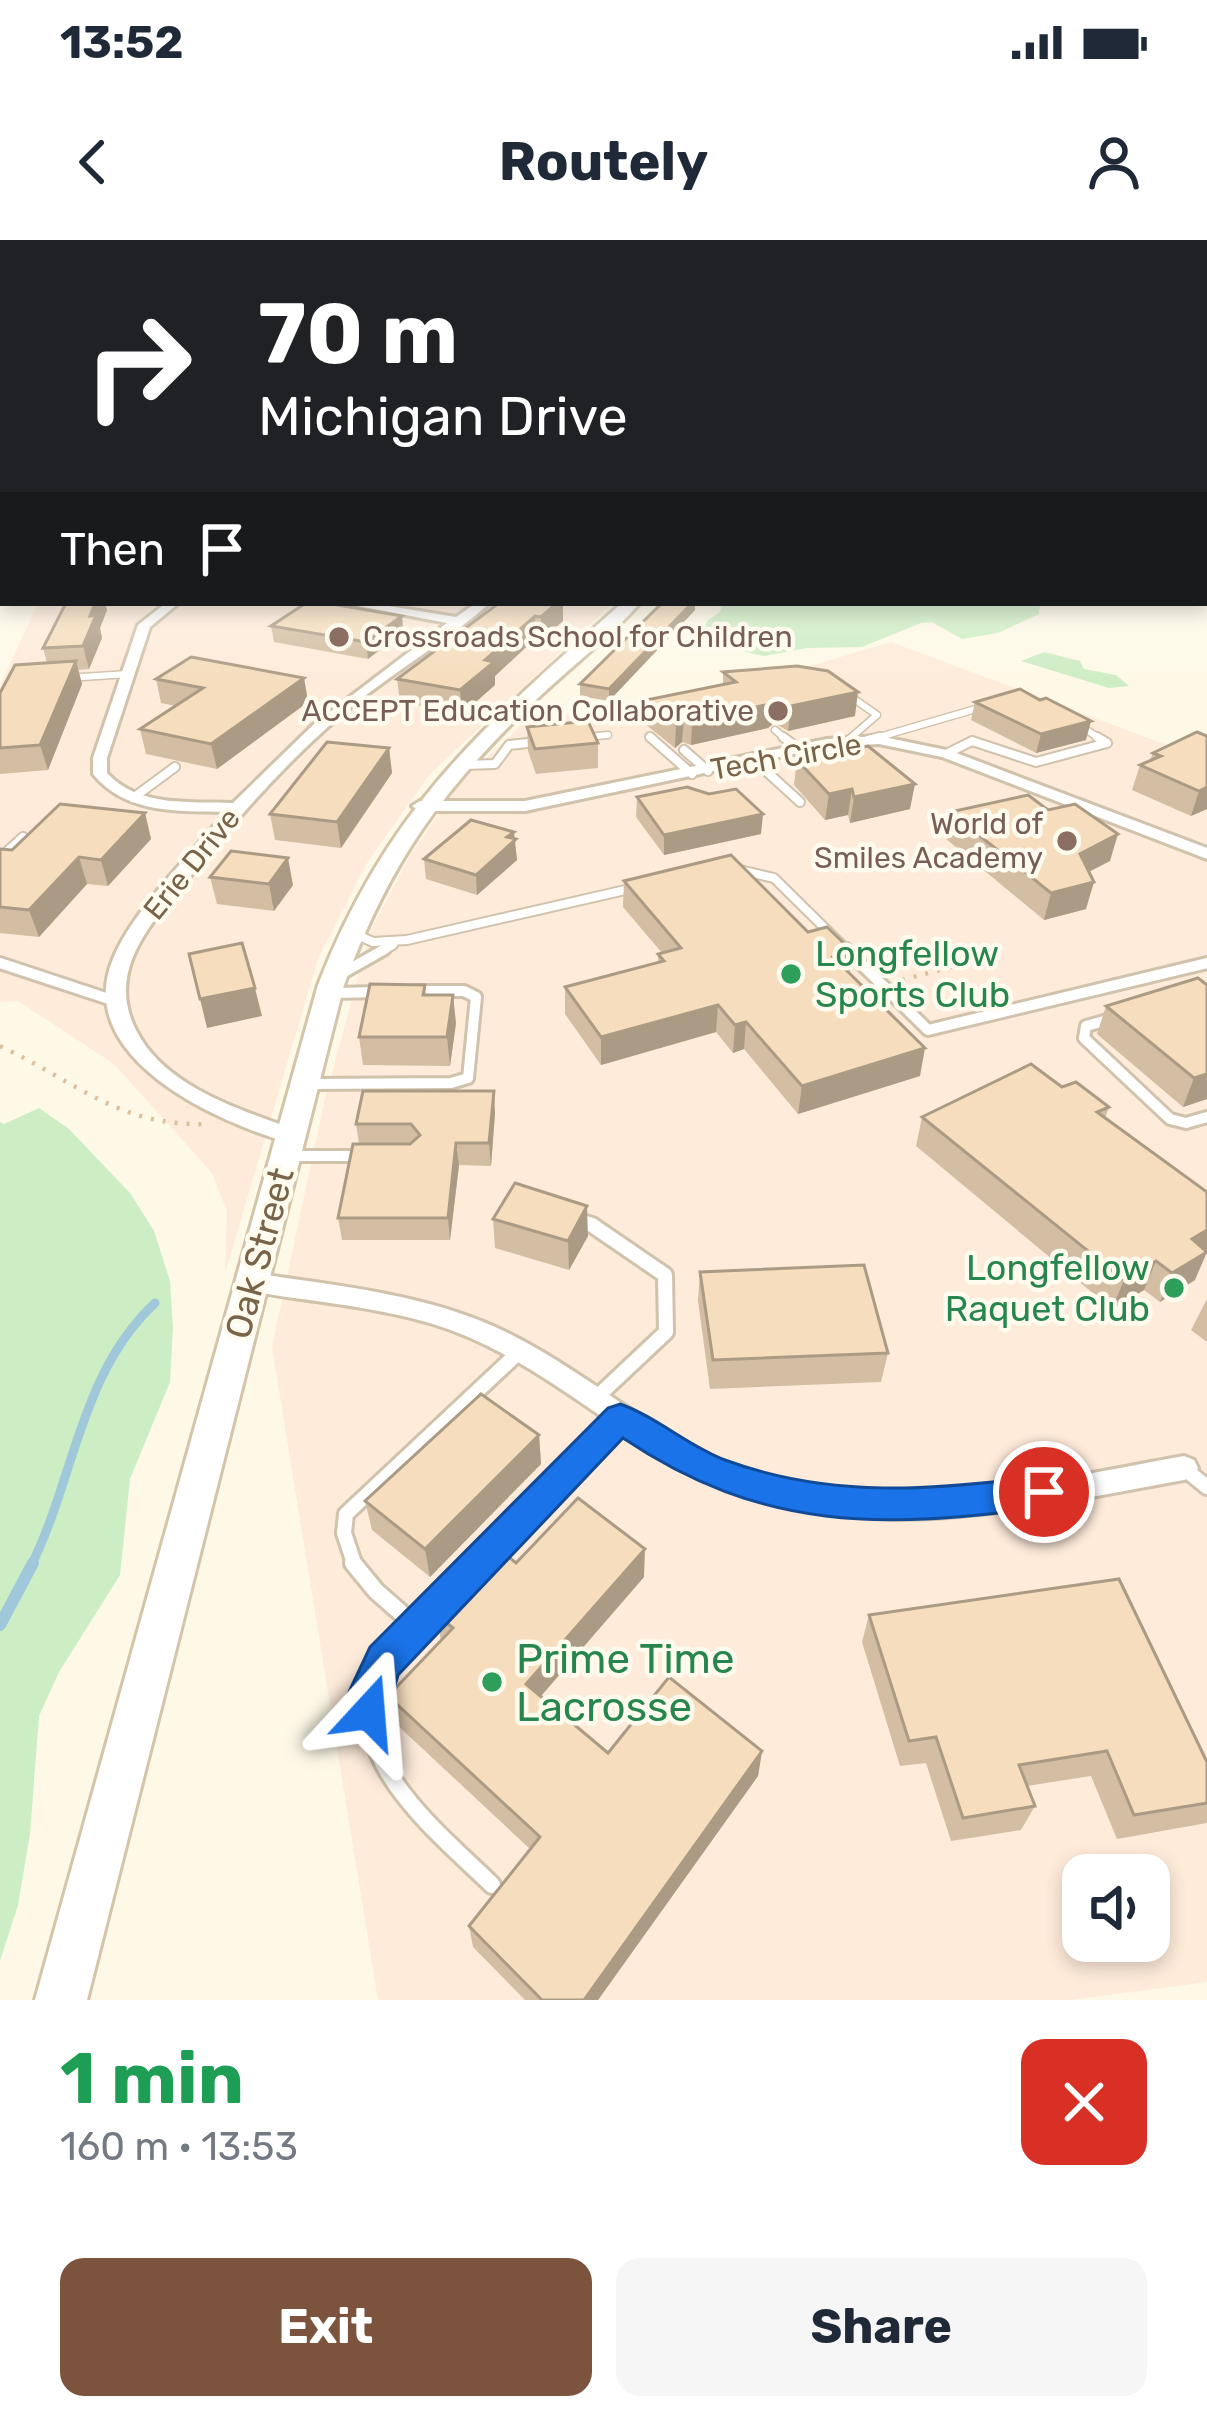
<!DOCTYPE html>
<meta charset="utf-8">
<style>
body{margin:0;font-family:Rubik,sans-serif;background:#f6f6f7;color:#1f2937;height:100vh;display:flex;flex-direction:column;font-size:45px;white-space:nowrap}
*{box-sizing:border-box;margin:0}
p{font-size:39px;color:#747a83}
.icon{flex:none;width:66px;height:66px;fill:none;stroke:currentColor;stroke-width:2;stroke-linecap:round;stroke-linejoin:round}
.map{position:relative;height:1760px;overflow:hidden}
.sheet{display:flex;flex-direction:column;background:#fff;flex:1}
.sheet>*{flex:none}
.banner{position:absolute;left:0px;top:0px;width:1209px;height:366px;box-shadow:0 6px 18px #0003;background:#202124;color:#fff;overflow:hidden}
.buttons{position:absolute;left:1062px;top:1614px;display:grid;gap:24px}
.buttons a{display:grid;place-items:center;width:108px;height:108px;border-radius:24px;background:#fff;box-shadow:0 6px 18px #0003;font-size:60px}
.pin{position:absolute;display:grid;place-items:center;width:102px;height:102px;color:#fff;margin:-51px;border:6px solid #fff;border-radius:50%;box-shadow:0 3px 12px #0007}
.me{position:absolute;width:132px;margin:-66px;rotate:19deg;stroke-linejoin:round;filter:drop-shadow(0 0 9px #0008)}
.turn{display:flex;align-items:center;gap:42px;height:252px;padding:0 60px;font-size:54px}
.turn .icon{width:156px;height:156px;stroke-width:2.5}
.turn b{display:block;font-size:84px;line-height:102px}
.then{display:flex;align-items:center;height:114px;padding:0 60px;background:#0003;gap:24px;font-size:45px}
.round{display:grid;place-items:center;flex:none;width:126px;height:126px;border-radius:24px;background:#f6f6f7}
.overview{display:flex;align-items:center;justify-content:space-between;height:204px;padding:0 60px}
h1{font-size:72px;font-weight:700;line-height:90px;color:#1e9e55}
.cta{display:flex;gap:24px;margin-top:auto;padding:24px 60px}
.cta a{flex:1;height:138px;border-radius:24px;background:#7c543d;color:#fff;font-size:48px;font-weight:700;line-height:138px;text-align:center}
.cta a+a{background:#f6f6f7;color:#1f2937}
.status{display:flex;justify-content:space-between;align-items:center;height:84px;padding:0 60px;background:#fff;direction:ltr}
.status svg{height:33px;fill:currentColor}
header{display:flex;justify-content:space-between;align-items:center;height:156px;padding:0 60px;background:#fff;font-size:54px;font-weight:700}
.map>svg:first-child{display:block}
.commercial{fill:#feebda;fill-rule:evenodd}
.green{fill:#cdedc4}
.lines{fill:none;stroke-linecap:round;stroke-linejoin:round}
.stream-far1{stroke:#9fc8db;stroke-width:9}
.stream{stroke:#9fc8db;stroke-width:12}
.service-far4-casing{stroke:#d0c2ab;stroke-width:9}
.service-far3-casing{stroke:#d0c2ab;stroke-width:12}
.service-far2-casing{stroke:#d0c2ab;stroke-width:16}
.service-far1-casing{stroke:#d0c2ab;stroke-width:20}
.service-casing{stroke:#d0c2ab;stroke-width:22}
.minor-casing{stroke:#d0c2ab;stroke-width:6}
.tertiary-casing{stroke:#d0c2ab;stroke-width:6}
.secondary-casing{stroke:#d4c4a9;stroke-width:6}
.path{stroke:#dac09f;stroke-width:4.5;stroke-dasharray:3 9;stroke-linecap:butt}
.service-far4{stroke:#fff;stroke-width:6}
.service-far3{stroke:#fff;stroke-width:8}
.service-far2{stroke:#fff;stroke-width:10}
.service-far1{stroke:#fff;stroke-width:14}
.service{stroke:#fff;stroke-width:16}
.minor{fill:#fff;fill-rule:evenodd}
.tertiary{fill:#fff;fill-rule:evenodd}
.secondary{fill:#fff;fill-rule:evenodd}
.wall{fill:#d3bea3}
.shaded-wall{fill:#ac9b84}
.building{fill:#f5ddbd;stroke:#ac9b84;stroke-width:3}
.route{fill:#1a73e8;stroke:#114b97;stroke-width:3}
.education-dot{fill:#8d6e63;stroke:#fffbef;stroke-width:4.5}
.leisure-dot{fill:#2e9e5b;stroke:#fffbef;stroke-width:4.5}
.labels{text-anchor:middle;stroke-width:9;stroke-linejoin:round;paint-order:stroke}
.far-education-label{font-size:30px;fill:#785e54;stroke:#fffbef;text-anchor:end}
.far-street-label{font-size:30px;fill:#796349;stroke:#fffbef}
.leisure-label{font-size:36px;fill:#27864d;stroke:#fffbef;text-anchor:start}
.street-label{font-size:36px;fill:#796349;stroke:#fffbef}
.near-leisure-label{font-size:42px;fill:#27864d;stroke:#fffbef;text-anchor:start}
</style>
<div class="status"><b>13:52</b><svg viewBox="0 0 49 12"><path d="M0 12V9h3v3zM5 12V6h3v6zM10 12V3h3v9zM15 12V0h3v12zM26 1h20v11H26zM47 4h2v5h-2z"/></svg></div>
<header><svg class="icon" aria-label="back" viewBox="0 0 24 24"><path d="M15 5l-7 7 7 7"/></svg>Routely<svg class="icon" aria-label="person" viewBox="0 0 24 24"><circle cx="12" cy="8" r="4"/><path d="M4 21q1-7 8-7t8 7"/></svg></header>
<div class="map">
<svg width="1207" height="1760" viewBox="0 0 1207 1760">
<rect width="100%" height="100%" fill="#fef9e7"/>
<g class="commercial">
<path d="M38 363H613L429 535 367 623 318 719 225 1033 227 971 212 933 114 824 18 761 0 762V446Z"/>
<path d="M891 402 1207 520V1742L1072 1760H378L272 1107 324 863 370 692 411 614 461 542 538 469 622 482ZM1083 1635H1149V1701H1083Z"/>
</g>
<g class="green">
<path d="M715 363H1040L1039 374 998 393 962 399 932 382 921 383 862 407 807 408 764 416 698 401 708 380 720 372 722 367Z"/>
<path d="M1044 412 1080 421 1084 429 1116 435 1129 446 1109 448 1021 421Z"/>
<path d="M39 868 69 889 130 953 154 991 170 1041 173 1088 170 1142 130 1239 120 1335 59 1432 39 1476 30 1594 18 1665 0 1721V882L4 884Z"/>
</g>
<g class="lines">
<path class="stream-far1" d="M31 1326C75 1237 80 1133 155 1063"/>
<path class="stream" d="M0 1385 33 1323"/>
<g class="service-far4-casing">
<g id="service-far4">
<path d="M67 438 128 434"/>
<path d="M847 454 877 475 848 500"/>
<path d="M1076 483 1102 500"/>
<path d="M775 490 787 500"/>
<path d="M586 497 608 495"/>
<path d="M869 500 986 466"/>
</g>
</g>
<g class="service-far3-casing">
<g id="service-far3">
<path d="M586 497H591"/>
<path d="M650 497 692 534"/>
<path d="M783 497 799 509"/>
<path d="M868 500 880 497"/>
<path d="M684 510 708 531"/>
<path d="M946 514 972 501 1036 522 1107 503 1097 497"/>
<path d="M754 520 800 562"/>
<path d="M464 525 495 524 509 505 537 502"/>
<path d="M133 558 175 527"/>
<path d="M0 618 23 597"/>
<path d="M735 629 774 638 849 712"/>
<path d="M355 694 373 702 407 700 634 648"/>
<path d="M380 712 393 705"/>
</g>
</g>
<g class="service-far2-casing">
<g id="service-far2">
<path d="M846 709 928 790 1207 723"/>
<path d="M0 723 115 761"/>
<path d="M341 734 385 709"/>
<path d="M332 753 379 752"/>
<path d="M1115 778 1086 786 1084 798 1170 879 1186 883 1207 877"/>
<path d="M309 844 451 843 468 838 476 757 464 751H416"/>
<path d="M288 916H360"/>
<path d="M576 980 584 982"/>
</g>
</g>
<g class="service-far1-casing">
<g id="service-far1">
<path d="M576 980 592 985 665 1035 666 1092 597 1157"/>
<path d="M1186 1230 1207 1247"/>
<path d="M355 1326 344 1293 346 1274 519 1112"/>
<path d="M477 1326 620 1178"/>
</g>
</g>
<g class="service-casing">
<g id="service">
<path d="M353 1323 376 1351 417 1387"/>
<path d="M480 1323C454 1349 400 1393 383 1423 332 1511 437 1591 492 1645"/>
</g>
</g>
<g class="minor-casing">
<g id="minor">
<path d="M3 284V290L0 291V285Z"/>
<path d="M166 363H179L150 387 107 518V533C139 568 191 561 233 563L313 485 447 383 343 363H370L456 377 476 363H490C447 401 395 431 351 467 291 517 242 572 193 633 155 679 103 729 137 792 166 848 242 870 298 891L301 896 298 901 290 903C217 882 72 818 113 719 132 671 192 613 226 572 178 571 125 574 93 534V518L138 385Z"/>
<path d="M879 496 951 511 1207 608V619L942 517 879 504 827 507 525 571H420L412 566 420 561H525L827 499Z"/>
<path d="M252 1033C338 1046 429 1054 508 1093 597 1137 672 1212 769 1240 905 1278 1049 1240 1184 1216L1194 1220 1198 1228 1194 1236 1184 1240C1010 1271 842 1316 676 1224 605 1184 542 1128 466 1096 419 1076 366 1068 316 1061 292 1057 267 1056 244 1048L240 1042 244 1036Z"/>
</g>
</g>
<g class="tertiary-casing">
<rect id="tertiary" x="1206" y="206" width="1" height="6"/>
</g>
<g class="secondary-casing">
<path id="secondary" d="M622 363H640C610 397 572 426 539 457 443 548 390 621 344 745L87 1760H35L318 745C388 566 483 487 622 363Z"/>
</g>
<g class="path">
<path d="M902 740 966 723"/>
<path d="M0 806C75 841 119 887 207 884"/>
</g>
<use href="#service-far4" class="service-far4"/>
<use href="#service-far3" class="service-far3"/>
<use href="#service-far2" class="service-far2"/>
<use href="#service-far1" class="service-far1"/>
<use href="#service" class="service"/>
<use href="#minor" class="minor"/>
<use href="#tertiary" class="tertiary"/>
<use href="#secondary" class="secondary"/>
</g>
<g class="wall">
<path d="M66 363H105L107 370 100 388 102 398 89 429 78 430 82 444 48 530 0 534V453L47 423 43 408Z"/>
<path d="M306 363H357V368L402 376 403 392 368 419 274 402 271 386Z"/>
<path d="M499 363H563V381L542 399 536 398 495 436V445L462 474 400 462 397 439Z"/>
<path d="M695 370 609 461 580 456V444Z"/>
<path d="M723 432 855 476 788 491 774 483 768 488 691 505 682 502 675 508 645 484 646 460 723 444Z"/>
<path d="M304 438 308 462 217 529 146 514 140 489 176 466 161 463 156 439Z"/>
<path d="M975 462 1086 500 1036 513 971 480Z"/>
<path d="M527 487 598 503V528L536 534 528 511Z"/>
<path d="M1207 496V569L1191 576 1132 550 1140 525 1150 520 1153 513Z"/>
<path d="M389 508 392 533 341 608 275 600 270 574Z"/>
<path d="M797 520 910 569 850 583 848 575 825 580 794 545Z"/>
<path d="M709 554 761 594 664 615 636 577 637 557Z"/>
<path d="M950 572 1110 621 1089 632 1086 669 1044 680 945 598Z"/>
<path d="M145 573 151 599 108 646 87 644 39 697 0 693V609L12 610Z"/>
<path d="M514 599 517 620 477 655 426 639 424 619Z"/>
<path d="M210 637 293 645 274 671 217 664Z"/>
<path d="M624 641 808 692 853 712 849 733 920 836 798 874 744 809 733 813 716 792 601 825 565 774V747L658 723V714L662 713 623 667Z"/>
<path d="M1198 738 1207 859 1183 867 1097 794 1106 766Z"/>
<path d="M425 745 426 755 456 783 450 826 363 825 359 797Z"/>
<path d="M1062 847 1109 867 1105 878 1195 1040 1160 1062 1144 1050 1112 1069 916 906 922 877Z"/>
<path d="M495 873 491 926 459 925 450 1000H342L338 978 359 904 356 884Z"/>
<path d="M493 979 588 996 569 1030 495 1008Z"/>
<path d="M700 1032 888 1113 881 1142 710 1149 698 1061Z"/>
<path d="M1207 1059V1102L1191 1090Z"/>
<path d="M539 1195 541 1224 430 1337 372 1290 365 1261Z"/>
<path d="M516 1323 644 1337 540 1456 608 1513 762 1511 758 1536 598 1760H525L473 1707 469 1686 530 1609 394 1482 388 1456 441 1401 436 1374Z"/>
<path d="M869 1375 1207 1522V1583L1117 1599 1091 1536 1027 1546 1035 1566 1021 1590 951 1601 926 1523 900 1526 862 1402Z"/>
</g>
<g class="shaded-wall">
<path d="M95 363H105L107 370 100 388 102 398 89 429 83 406 90 376Z"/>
<path d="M342 363H357L358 370 338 365Z"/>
<path d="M557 363H563V381L542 399 541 377Z"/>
<path d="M692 363H695V370L609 461V449Z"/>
<path d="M402 376 403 392 368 419 366 402Z"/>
<path d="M535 376 536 398 495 436V445L462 474 460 450 485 420Z"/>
<path d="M76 421 82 444 48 530 40 505Z"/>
<path d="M304 438 308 462 217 529 211 504Z"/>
<path d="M858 452 855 476 788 491 791 466Z"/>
<path d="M776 459 774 483 768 488 691 505 692 481Z"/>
<path d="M684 477 682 502 675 508 676 484Z"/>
<path d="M1091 481 1086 500 1036 513 1041 494Z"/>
<path d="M389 508 392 533 341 608 337 582Z"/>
<path d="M915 544 910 569 850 583 854 557Z"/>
<path d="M1207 547V569L1191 576 1199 551Z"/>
<path d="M852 549 848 575 825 580 829 554Z"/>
<path d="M145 573 151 599 108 646 101 620Z"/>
<path d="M763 574 761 594 664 615V595Z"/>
<path d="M514 592 517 620 477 655 476 635Z"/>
<path d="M1118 594 1110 621 1072 640 1080 614Z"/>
<path d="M79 617 87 644 39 697 29 670Z"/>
<path d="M288 618 293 645 274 671 269 644Z"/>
<path d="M1094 642 1086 669 1044 680 1051 653Z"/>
<path d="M853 712 848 738 833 717Z"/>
<path d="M255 748 262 776 207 788 200 759Z"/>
<path d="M453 755 456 783 450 826 447 797Z"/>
<path d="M718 765 716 792 601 825V797Z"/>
<path d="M746 782 744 809 733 813 735 785Z"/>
<path d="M925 808 920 836 798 874 802 846Z"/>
<path d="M1207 834V859L1183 867 1194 838Z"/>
<path d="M494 851 495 873 491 926 489 903Z"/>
<path d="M456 903 459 925 450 1000 448 978Z"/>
<path d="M587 966 588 996 569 1030 568 1001Z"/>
<path d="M1207 990V1012L1192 999Z"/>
<path d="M1207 1012 1195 1040 1160 1062 1172 1033Z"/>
<path d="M1156 1021 1144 1050 1112 1069 1124 1040Z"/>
<path d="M539 1195 541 1224 430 1337 425 1309Z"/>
<path d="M645 1309 644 1337 529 1470 526 1444Z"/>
<path d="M762 1511 758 1536 598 1760H584Z"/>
</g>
<g class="building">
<path d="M66 363H95L90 376 96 375 83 406 43 408Z"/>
<path d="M306 363H342L338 365 402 376 366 402 271 386Z"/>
<path d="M499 363H557L541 377 535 376 485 420 494 422 460 450 397 439Z"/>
<path d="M662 363H692L609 449 580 444Z"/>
<path d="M191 417 304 438 211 504 140 489 203 448 156 439Z"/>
<path d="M76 421 40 505 0 508V453L15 425Z"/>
<path d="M797 426 828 431 858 452 791 466 776 459 770 464 692 481 684 477 676 484 646 460 736 442 723 432Z"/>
<path d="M1020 449 1040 460 1046 458 1091 481 1041 494 975 462Z"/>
<path d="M588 481 598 503 535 509 527 487Z"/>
<path d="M1197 492 1207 496V547L1199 551 1140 525 1161 516 1153 513Z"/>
<path d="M327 502 389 508 337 582 270 574Z"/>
<path d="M868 506 915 544 854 557 852 549 829 554 797 520Z"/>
<path d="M687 547 709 554 736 549 763 574 664 595 637 557Z"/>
<path d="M1028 555 1048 570 1075 564 1118 594 1080 614 1094 642 1051 653 950 572Z"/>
<path d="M60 564 145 573 101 620 79 617 29 670 0 667V609L12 610Z"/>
<path d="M471 580 514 592 507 597 516 599 476 635 424 619Z"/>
<path d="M231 611 288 618 269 644 210 637Z"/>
<path d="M731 615 808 692 827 687 853 712 833 717 925 808 802 846 746 782 735 785 718 765 601 797 565 747 664 721 658 714 681 708 624 641Z"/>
<path d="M242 703 255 748 200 759 189 714Z"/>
<path d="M1198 738 1207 745V834L1194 838 1106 766Z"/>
<path d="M370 744 425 745 423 755H453L447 797H359Z"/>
<path d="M1031 824 1062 847 1076 842 1109 867 1097 872 1207 952V990L1192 999 1207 1012 1172 1033 1156 1021 1124 1040 922 877Z"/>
<path d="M363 851H494L489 903H456L448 978H338L353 904H410L420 895 411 884H356Z"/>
<path d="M515 943 587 966 568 1001 493 979Z"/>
<path d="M864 1025 888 1113 713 1120 700 1032Z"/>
<path d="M481 1154 539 1195 425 1309 365 1261Z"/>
<path d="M578 1258 645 1309 526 1444 608 1513 669 1437 762 1511 584 1760H542L469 1686 540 1597 388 1456 453 1388 436 1374 499 1309 516 1323Z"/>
<path d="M1119 1339 1207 1522V1563L1134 1575 1107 1511 1019 1525 1035 1566 963 1578 936 1497 909 1501 869 1375Z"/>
</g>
<linearGradient id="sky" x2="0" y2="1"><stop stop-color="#95c3e8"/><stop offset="0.45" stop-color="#fffcf4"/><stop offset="1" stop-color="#fffcf4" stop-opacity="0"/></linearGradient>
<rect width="1207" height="445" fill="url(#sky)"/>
<path class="route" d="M620 1164C657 1177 688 1206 725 1220 831 1259 934 1250 1044 1236L1057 1240 1062 1252 1057 1263 1044 1267C883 1289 763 1292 623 1198L398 1435 383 1487 369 1493 354 1487 348 1454 370 1407 608 1168Z"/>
<g class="education-dot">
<circle cx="339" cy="397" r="12"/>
<circle cx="778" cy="471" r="12"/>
<circle cx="1067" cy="601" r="12"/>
</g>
<g class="leisure-dot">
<circle cx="791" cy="734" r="12"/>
<circle cx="1174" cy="1048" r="12"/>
<circle cx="492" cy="1442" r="12"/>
</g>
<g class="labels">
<g class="far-education-label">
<text x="363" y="407" text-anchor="start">Crossroads School for Children</text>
<text x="754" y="481">ACCEPT Education Collaborative</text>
<text x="1043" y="594">World of<tspan x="1043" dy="34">Smiles Academy</tspan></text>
</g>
<g class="far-street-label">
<text transform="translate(786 517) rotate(-10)" y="10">Tech Circle</text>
<text transform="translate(192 624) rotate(-51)" y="10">Erie Drive</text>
</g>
<g class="leisure-label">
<text x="815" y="726">Longfellow<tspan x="815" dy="41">Sports Club</tspan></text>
<text x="1150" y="1040" text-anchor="end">Longfellow<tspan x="1150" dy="41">Raquet Club</tspan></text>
</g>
<g class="street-label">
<text transform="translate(259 1013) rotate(-75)" y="13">Oak Street</text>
</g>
<g class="near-leisure-label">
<text x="516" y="1433">Prime Time<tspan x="516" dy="48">Lacrosse</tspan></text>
</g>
</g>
</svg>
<div class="buttons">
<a><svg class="icon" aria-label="sound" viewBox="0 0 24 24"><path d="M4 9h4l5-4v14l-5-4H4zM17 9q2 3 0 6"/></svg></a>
</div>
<div class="pin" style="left:1044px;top:1252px;background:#d93025"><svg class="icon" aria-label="arrive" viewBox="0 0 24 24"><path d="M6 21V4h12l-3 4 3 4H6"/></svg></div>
<svg class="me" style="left:369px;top:1472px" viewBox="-20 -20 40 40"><path d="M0-17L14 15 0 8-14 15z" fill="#1a73e8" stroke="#fff" stroke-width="4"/></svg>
<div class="banner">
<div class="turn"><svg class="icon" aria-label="right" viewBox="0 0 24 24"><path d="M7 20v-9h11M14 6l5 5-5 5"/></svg><div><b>70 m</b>Michigan Drive</div></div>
<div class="then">Then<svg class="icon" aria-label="arrive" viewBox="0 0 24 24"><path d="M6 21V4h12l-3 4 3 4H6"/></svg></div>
</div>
</div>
<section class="sheet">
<div class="overview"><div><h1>1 min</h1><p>160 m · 13:53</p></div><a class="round" style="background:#d93025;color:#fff"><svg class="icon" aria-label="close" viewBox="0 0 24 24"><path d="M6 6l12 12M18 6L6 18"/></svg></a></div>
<div class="cta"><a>Exit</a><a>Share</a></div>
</section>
